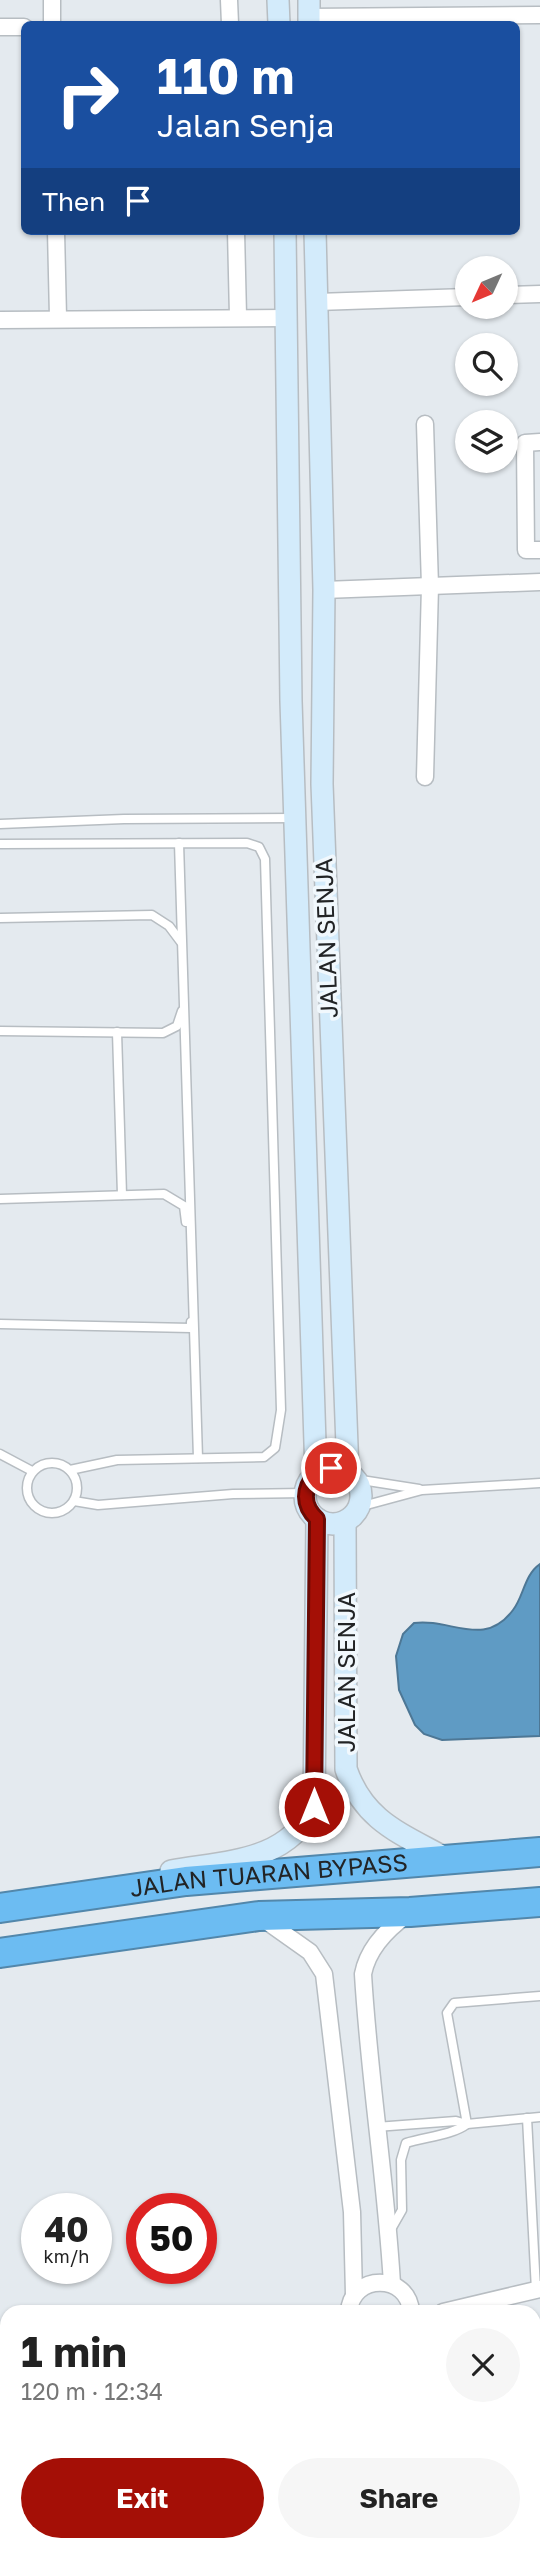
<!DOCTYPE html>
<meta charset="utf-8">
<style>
body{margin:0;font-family:"Golos Text",sans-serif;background:#f6f6f6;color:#222;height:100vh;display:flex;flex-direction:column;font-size:26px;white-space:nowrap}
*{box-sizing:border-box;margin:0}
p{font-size:23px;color:#767676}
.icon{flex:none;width:38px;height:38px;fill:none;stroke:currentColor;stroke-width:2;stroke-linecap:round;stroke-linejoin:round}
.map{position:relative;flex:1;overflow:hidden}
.panel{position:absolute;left:0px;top:2305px;width:541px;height:247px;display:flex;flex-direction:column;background:#fff;border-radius:21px 21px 0 0;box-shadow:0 2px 5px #0004}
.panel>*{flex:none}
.guide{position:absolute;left:21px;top:21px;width:499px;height:214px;border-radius:10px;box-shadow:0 2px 5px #0004;background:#1a4fa0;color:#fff;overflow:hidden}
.needle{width:46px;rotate:226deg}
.controls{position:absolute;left:455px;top:256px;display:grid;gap:14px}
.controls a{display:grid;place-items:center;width:63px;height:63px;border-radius:50%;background:#fff;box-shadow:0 2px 5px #0004;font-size:35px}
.speed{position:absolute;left:21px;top:2193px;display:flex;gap:14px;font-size:35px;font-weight:700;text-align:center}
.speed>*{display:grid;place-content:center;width:91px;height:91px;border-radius:50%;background:#fff;box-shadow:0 2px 5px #0004;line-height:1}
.speed small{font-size:18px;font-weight:400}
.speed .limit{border:10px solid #d22;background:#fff;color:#111}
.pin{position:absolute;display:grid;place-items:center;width:60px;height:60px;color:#fff;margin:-30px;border:4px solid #fff;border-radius:50%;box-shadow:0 2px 7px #0007}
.me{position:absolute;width:77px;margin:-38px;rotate:0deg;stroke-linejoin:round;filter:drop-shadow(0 0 5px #0008)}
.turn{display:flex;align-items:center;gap:24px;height:147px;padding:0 21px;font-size:32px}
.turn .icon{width:91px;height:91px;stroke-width:2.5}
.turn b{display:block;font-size:49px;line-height:60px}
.then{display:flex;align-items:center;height:66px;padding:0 21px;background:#0003;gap:14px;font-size:26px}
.round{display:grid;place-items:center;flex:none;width:74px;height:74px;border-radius:37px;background:#f6f6f6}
.summary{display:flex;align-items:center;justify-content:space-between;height:119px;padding:0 21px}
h1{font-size:42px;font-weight:700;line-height:52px}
.cta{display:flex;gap:14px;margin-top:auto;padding:14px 21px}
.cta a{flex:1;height:80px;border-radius:42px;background:#a40f06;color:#fff;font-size:28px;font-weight:700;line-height:80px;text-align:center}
.cta a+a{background:#f6f6f6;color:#222}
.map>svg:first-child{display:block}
.water{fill:#5f9bc4;stroke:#4d7795;stroke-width:2}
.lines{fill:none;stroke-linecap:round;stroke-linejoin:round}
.lane-casing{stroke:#b7bdc2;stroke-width:11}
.street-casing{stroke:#b7bdc2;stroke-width:19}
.secondary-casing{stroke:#b7bdc2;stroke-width:24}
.highway-casing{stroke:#5287ab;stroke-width:32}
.lane{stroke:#fff;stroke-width:8}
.street{stroke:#fff;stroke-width:16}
.secondary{stroke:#d3ebfb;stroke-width:21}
.highway{stroke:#6cbcf2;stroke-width:28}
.route-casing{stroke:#6b0a04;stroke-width:18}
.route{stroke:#a40f06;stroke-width:12}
.labels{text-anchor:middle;stroke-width:7;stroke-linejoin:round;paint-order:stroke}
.street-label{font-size:24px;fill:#222426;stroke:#f1f8fd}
</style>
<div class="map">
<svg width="540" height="2550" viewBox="0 0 540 2550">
<rect width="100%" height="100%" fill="#e4eaef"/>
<path class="water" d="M540 1564V1736L442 1740 424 1734 415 1725 399 1690 396 1656 403 1634 414 1623C451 1618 484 1649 513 1610 524 1596 524 1575 540 1564Z"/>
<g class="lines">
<g class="lane-casing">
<g id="lane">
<path d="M0 824 124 819 294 818"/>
<path d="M179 843 198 1458"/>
<path d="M0 844 247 843 259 847 265 859 281 1410 275 1448 264 1457 117 1460 70 1470"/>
<path d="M0 918 152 915 169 926 181 942"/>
<path d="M0 1031 163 1033 177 1026 182 1011"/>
<path d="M117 1032 122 1195"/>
<path d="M0 1199 164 1194 184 1206 186 1222"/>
<path d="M0 1324 191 1328V1322"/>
<path d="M0 1454 32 1471"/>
<circle cx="52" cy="1488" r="25"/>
<path d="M355 1479 419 1489"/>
<path d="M74 1501 98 1505 233 1494 305 1493"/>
<path d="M359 1507 422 1490 540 1483"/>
<path d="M527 2118 536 2290"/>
<path d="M376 2127 456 2121 467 2124 540 2117"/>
<path d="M390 2231 402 2210 401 2160 406 2143C425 2137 453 2135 467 2124L447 2013 454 2003 540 1996"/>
</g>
</g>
<g class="street-casing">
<g id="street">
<path d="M52 0V24"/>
<path d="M229 0 230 24"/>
<path d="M309 17 540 15"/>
<path d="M0 27H24"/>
<path d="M56 231 58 317"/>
<path d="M236 231 238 316"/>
<path d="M506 295 540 294"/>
<path d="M317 302 467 297"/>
<path d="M0 320 286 318"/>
<path d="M425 424 430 586 425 777"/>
<path d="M540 442 525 443 526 550H540"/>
<path d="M324 590 540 582"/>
<path d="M262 1918 310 1952 324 1974 352 2212 354 2295"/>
<path d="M392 2284C386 2180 369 2078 363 1974 368 1948 387 1929 408 1914"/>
<path d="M349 2312C351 2273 409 2273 411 2312"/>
<path d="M443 2312 540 2289"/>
<path d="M302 2550 304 2544"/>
</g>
</g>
<g class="secondary-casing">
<g id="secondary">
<path d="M278 0 279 24"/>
<path d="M309 0V24"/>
<path d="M285 231 291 701 316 1474"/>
<path d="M315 231 324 590 322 784 348 1472"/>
<circle cx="333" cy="1496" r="28"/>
<path d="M345 1522 346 1769C364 1821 400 1833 445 1858"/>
<path d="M171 1871C226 1861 286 1863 314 1807L317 1519"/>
</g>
</g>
<g class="highway-casing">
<g id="highway">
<path id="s1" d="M0 1908 186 1881 540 1852"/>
<path d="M0 1953 259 1916 410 1912 540 1902"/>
</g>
</g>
<use href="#lane" class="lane"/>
<use href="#street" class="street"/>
<use href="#secondary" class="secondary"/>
<use href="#highway" class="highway"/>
</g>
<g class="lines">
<g class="route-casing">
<path id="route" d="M314 1807 317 1519C302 1505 303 1488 316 1474L331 1468"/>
</g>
<use href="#route" class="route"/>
</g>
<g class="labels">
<g class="street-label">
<text transform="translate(327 938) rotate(-92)" y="8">JALAN SENJA</text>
<text transform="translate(347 1672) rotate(-90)" y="8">JALAN SENJA</text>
<text dy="8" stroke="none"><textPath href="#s1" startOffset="271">JALAN TUARAN BYPASS</textPath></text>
</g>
</g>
</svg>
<div class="controls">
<a><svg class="needle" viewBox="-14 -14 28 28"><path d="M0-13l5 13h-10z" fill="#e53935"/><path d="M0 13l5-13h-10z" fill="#767676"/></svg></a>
<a><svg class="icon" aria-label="search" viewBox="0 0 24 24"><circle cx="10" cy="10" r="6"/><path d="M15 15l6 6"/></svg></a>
<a><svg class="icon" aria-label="layers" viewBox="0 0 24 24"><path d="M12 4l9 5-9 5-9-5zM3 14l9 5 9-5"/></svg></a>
</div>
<div class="speed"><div>40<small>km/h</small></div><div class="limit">50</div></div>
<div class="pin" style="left:331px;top:1468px;background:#d93025"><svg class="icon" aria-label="arrive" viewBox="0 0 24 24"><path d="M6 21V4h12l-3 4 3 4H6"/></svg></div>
<svg class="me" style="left:314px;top:1807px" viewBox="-20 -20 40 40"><circle r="17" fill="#a40f06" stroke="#fff" stroke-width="3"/><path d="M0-11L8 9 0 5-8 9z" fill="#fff"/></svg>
<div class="guide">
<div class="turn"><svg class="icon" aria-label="right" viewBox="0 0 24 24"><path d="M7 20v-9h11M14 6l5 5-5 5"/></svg><div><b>110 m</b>Jalan Senja</div></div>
<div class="then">Then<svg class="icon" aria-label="arrive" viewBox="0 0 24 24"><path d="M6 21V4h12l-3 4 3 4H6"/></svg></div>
</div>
<section class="panel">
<div class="summary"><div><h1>1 min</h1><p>120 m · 12:34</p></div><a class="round"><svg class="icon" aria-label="close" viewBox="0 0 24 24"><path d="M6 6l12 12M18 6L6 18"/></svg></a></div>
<div class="cta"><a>Exit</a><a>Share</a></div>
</section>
</div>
